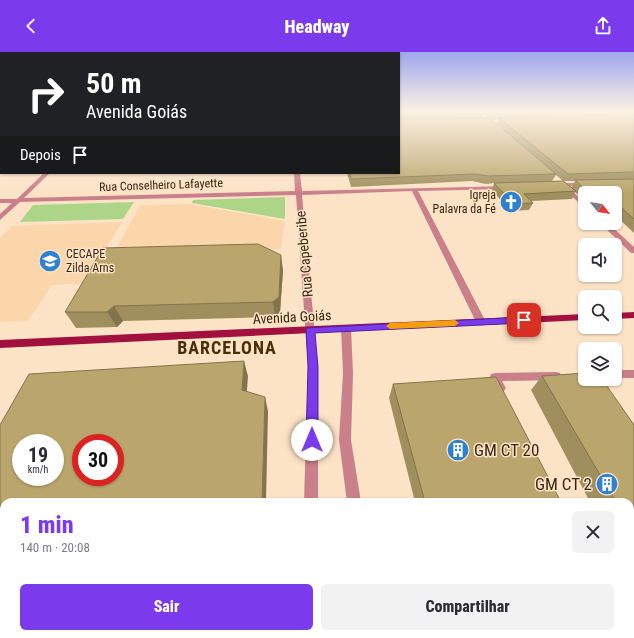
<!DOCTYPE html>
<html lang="pt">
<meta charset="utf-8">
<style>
body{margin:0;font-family:"Roboto Condensed",sans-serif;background:#f2f2f3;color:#2b2b33;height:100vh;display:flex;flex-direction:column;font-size:15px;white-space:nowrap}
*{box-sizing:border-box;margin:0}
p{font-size:13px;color:#7c7c81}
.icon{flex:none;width:22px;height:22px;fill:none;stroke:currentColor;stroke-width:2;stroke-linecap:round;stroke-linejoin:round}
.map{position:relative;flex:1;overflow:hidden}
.details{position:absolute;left:0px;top:446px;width:634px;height:140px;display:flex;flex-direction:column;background:#fff;border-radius:12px 12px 0 0;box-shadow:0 1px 3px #0004}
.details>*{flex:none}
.guide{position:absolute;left:0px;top:0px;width:400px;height:122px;box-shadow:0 1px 3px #0004;background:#202124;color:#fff;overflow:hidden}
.needle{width:26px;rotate:120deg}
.controls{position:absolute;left:578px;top:134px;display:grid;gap:8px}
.controls a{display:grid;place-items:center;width:44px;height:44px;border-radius:6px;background:#fff;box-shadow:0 1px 3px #0004;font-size:20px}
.speed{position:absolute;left:12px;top:382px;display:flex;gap:8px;font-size:20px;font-weight:700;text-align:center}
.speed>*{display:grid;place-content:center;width:52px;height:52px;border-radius:50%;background:#fff;box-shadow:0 1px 3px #0004;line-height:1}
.speed small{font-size:10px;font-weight:400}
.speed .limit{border:6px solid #d22;background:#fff;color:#111}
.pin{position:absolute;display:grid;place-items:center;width:34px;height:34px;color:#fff;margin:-17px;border-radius:8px;box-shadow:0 2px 6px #0006}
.me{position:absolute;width:44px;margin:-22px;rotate:0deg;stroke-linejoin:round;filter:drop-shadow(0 0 3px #0008)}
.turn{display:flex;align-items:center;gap:14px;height:84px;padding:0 20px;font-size:18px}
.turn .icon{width:52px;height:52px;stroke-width:2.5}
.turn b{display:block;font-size:28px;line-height:34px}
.then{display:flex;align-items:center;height:38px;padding:0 20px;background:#0003;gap:8px;font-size:15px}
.round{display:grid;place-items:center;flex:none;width:42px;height:42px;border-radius:6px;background:#f2f2f3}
.head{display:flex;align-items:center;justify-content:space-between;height:68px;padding:0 20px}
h1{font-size:24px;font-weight:800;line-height:30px;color:#7c3aed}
.button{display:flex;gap:8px;margin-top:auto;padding:8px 20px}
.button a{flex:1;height:46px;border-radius:6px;background:#7c3aed;color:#fff;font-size:16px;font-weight:800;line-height:46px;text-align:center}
.button a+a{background:#f2f2f3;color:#2b2b33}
header{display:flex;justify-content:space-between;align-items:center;height:52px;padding:0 20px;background:#7c3aed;color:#fff;font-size:18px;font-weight:800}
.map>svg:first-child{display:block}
.built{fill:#fcd6ab}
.green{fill:#add588}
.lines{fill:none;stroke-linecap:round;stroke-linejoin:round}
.minor{fill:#ca808a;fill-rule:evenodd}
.major{fill:#a21040;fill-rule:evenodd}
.wall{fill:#a08f5e;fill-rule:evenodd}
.shaded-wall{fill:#82744c}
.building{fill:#baa66d;stroke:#82744c;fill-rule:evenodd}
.route{fill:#7c3aed;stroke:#51269a}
.slow{fill:#f59e0b}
.labels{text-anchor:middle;stroke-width:3;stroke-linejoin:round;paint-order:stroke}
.far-street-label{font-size:12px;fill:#362714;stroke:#fce3c6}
.far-poi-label{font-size:12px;fill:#362714;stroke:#fce3c6;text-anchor:end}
.street-label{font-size:14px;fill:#362714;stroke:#fce3c6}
.near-poi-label{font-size:17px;fill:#362714;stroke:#fce3c6;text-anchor:start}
.district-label{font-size:18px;font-weight:bold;letter-spacing:1px;fill:#482e09;stroke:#fce3c6}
</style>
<header><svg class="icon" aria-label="back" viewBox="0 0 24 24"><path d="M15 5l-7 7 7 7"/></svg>Headway<svg class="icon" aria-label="share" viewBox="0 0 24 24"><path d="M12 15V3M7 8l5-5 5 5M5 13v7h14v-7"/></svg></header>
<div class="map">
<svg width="634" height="586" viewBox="0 0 634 586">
<rect width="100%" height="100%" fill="#fce3c6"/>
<g class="built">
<path d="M189 152 285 169 281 197 112 205 140 153Z"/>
<path d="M122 170 86 231 52 233 28 269 0 270V186L12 174Z"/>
</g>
<g class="green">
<path d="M285 145V167L192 151 193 148Z"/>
<path d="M134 150 123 167 20 170 33 153Z"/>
</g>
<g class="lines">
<g class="minor">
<rect x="0" y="109" width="1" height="4"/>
<path d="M44 121H50L24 146 295 139 294 121H300L302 139 508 134 509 135 506 137 418 139 486 270 481 273 476 270 412 139 302 143 318 315V450H304L308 315 296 143 20 150 0 168V162L12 151H0V147H17Z"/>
<path d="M588 131V133L586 134H567L585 151V156L561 135H554L551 133 554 131Z"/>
<path d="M600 171H608L634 195V201H631Z"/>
<path d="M346 273 351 276 353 321 351 388 361 450H347L339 388 343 321 341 276Z"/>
<rect x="615" y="318" width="19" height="8"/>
<path d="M556 320 560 321 561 324 560 327 556 328 502 329 506 336 504 339 500 341 496 339 490 325 491 322 495 321Z"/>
<rect x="301" y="582" width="18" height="4"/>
<path d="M364 582H382L383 586H365Z"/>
</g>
<g class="major">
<rect x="0" y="80" width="1" height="2"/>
<path d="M634 260V266L615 267V261Z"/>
<path d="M585 262V268L0 296V288Z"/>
</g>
</g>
<g class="wall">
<path d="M399 59H634V181L615 163V141H585V146H582L575 140 572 147 531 149 533 151 529 158 510 159 492 138 494 131 486 132 472 129 351 135 347 121H399ZM484 62 489 66H483ZM499 67 497 72 492 68ZM556 123 563 129H552ZM564 129H575L571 136Z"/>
<path d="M283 218 280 260 275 265 123 269 117 275 76 276 65 260Z"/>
<path d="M542 324 634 373V531L630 524V450H590L531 338Z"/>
<path d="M393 332 561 450H415L389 346Z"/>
<path d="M448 582H629L631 586H449Z"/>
</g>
<g class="shaded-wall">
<path d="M281 203 283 218 280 260 275 265 273 250Z"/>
<path d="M114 254 123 269 117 275 107 260Z"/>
<path d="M244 309 248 324 246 352 242 338Z"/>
<path d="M265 345 268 359 266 450H262Z"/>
<rect x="258" y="582" width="5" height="4"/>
</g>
<g class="building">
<path d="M399 59H482L485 61 400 63 399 64Z"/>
<path d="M491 59H608L493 61Z"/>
<path d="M634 63V120L568 122 499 66Z"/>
<path d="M399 65 400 68 490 66 556 122 488 124 475 122 351 127 350 121H399Z"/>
<path d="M634 127V167L616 151H615V141H594L589 138H586L575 128Z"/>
<path d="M563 129 576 139 524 142 533 151 514 152 494 131Z"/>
<path d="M258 192 281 203 279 245 273 250 114 254 107 260H65L103 196Z"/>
<path d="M244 309 242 338 265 345 262 450H4V582H258V586H0V373L29 322ZM21 391H55V425H21ZM81 391H115V425H81Z"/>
<path d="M585 321V327H602L634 373V481L630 475V450H616L542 324Z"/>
<path d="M496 325 561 450H425L393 332Z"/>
<path d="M460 582H629L631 586H461Z"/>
</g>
<linearGradient id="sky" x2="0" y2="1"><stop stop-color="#9da7ed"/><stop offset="0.42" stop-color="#fef2e5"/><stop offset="1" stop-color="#fef2e5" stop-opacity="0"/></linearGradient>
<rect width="634" height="141" fill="url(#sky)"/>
<path class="route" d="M524 265 529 268 524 271 315 281 318 315V388L316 392 312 394 308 392 306 388 308 315 306 278 307 276Z"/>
<path class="slow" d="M455 268 459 271 455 274 390 277 386 274 390 271Z"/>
<defs>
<g id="church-disc" transform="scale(1.15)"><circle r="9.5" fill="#2e81d0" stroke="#fce3c6"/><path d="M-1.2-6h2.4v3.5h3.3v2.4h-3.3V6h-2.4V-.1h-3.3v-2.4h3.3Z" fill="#fff"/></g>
<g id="school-disc" transform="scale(1.15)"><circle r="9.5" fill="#2e81d0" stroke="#fce3c6"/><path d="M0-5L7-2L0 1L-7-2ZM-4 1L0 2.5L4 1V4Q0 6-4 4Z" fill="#fff"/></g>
<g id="building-disc" transform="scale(1.15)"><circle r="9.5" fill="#2e81d0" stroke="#fce3c6"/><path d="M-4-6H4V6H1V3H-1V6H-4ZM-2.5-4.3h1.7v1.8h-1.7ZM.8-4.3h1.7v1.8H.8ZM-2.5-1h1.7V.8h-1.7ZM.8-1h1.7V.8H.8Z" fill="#fff"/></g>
</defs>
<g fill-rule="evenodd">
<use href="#church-disc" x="511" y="150"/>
<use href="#school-disc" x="50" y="209"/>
<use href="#building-disc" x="458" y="398"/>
<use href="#building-disc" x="607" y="432"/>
</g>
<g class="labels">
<g class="far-street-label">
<text transform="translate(161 133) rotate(-2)" y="4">Rua Conselheiro Lafayette</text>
</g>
<g class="far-poi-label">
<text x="496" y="147">Igreja<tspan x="496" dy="14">Palavra da Fé</tspan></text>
<text x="66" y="206" text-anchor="start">CECAPE<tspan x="66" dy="14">Zilda Arns</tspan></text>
</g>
<g class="street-label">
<text transform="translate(304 202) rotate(-95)" y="5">Rua Capeberibe</text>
<text transform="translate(292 265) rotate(-3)" y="5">Avenida Goiás</text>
</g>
<g class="near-poi-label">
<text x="474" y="404">GM CT 20</text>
<text x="592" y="438" text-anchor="end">GM CT 2</text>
</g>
<g class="district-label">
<text x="227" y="302">BARCELONA</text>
</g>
</g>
</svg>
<div class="controls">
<a><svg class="needle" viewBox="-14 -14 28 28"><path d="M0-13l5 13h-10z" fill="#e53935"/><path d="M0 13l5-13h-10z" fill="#7c7c81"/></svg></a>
<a><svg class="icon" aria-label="sound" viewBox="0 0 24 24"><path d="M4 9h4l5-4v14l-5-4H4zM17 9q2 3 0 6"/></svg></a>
<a><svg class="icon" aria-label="search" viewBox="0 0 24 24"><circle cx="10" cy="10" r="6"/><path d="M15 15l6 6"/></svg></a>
<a><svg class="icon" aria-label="layers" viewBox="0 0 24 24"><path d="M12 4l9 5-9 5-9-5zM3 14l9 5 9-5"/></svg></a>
</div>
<div class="speed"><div>19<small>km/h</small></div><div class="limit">30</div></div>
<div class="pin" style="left:524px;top:268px;background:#d93025"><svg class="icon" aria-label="arrive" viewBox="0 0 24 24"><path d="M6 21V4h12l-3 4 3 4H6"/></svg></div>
<svg class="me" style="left:312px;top:388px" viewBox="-20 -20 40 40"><circle r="19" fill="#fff"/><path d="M0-13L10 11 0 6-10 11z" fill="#7c3aed"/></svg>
<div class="guide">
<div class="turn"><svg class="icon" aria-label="right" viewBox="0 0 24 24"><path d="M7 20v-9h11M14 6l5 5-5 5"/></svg><div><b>50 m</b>Avenida Goiás</div></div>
<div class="then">Depois<svg class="icon" aria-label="arrive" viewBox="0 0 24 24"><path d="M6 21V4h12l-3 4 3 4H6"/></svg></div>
</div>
<section class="details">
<div class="head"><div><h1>1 min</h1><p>140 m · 20:08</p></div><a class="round"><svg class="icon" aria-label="close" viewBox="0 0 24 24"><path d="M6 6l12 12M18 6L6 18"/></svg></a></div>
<div class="button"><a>Sair</a><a>Compartilhar</a></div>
</section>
</div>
